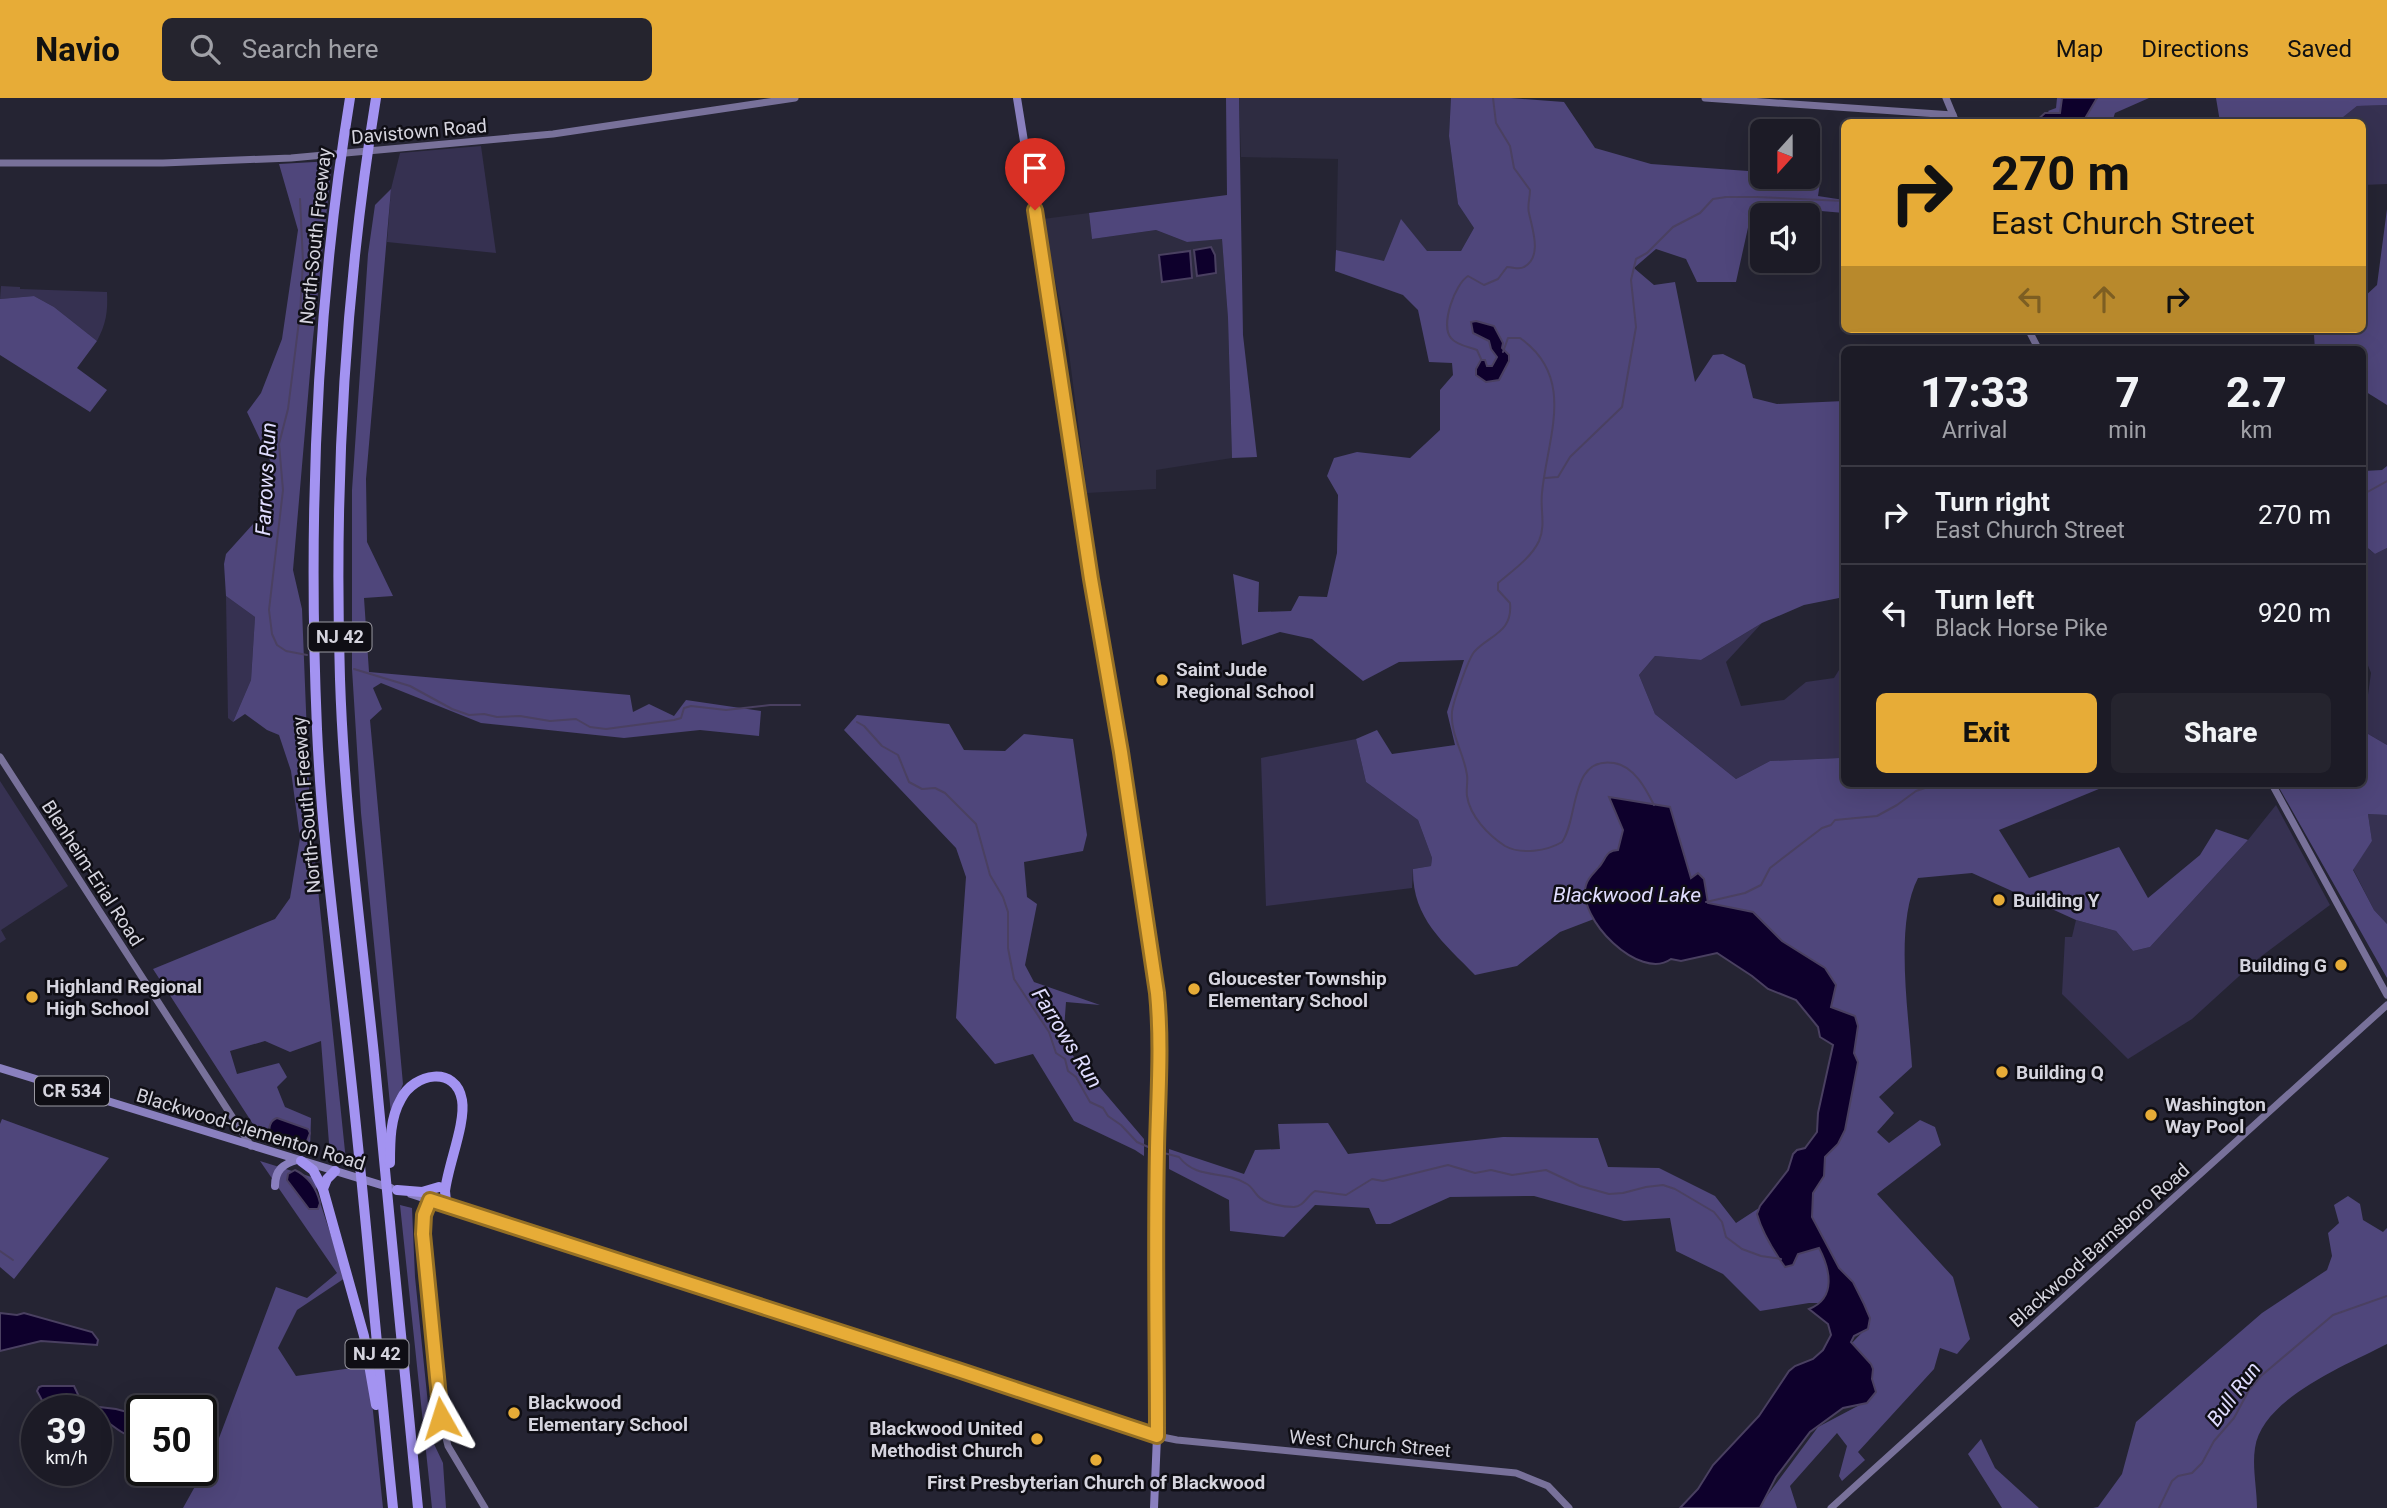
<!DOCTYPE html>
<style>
body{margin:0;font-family:Roboto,sans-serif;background:#25242e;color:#f1f3f6;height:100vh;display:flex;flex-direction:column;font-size:26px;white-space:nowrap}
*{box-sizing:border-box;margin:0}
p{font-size:23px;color:#a0a1a7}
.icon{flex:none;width:38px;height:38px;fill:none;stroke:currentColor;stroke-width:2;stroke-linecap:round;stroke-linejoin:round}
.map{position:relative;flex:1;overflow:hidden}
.panel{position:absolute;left:1841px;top:248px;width:525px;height:441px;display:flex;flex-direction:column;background:#1c1b26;border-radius:10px;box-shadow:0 7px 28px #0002,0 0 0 2px #3a3943}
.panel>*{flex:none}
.hud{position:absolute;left:1841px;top:21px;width:525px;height:214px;border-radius:10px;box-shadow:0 7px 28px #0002,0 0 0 2px #3a3943;background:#e7ac37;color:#111;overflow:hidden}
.needle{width:46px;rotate:201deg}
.tools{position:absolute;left:1750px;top:21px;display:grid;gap:14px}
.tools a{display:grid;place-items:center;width:70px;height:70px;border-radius:10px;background:#1c1b26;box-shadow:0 7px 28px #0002,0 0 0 2px #3a3943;font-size:35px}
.speed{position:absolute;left:21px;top:1297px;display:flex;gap:14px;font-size:35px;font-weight:700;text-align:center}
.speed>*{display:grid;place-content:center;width:91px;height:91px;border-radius:50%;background:#1c1b26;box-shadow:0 7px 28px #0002,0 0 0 2px #3a3943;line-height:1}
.speed small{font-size:18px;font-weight:400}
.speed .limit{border:4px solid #111;border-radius:10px;background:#fff;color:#111}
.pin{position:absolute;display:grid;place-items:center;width:60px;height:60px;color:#fff;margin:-72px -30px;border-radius:50% 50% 50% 0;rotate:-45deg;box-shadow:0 0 7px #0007}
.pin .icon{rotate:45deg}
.me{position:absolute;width:77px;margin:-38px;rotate:354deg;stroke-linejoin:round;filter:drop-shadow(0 0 5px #0008)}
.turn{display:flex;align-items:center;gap:24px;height:147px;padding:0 35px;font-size:32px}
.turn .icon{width:91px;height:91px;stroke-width:2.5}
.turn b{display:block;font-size:49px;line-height:60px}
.lanes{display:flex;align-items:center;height:66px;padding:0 35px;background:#0003;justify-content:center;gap:35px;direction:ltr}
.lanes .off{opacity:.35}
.eta{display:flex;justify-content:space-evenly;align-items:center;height:119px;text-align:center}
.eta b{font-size:42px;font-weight:800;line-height:49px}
.cta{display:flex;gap:14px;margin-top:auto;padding:14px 35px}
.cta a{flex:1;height:80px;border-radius:10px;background:#e7ac37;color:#111;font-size:28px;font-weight:800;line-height:80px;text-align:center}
.cta a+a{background:#25242e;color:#f1f3f6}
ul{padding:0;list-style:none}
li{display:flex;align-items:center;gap:21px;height:98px;padding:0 35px;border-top:2px solid #3a3943}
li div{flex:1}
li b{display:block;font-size:26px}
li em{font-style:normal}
header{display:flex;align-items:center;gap:42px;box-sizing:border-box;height:98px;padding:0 35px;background:#e7ac37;color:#111}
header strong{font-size:33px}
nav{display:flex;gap:38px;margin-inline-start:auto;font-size:24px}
.search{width:490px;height:63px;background:#25242e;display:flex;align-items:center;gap:18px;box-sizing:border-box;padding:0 24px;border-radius:10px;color:#a0a1a7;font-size:26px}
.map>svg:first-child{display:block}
.built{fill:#2e2c41}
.green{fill:#363151}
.forest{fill:#4f467b}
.water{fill:#0e002c;stroke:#4a4061;stroke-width:2}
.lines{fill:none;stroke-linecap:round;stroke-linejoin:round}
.stream{stroke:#4a4061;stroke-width:2}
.secondary{stroke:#78719a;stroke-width:7}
.primary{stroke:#8a80bf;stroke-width:8}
.highway{stroke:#a393f1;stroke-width:10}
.route-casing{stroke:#967024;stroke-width:18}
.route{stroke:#e7ac37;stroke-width:12}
.poi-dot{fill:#e7ac37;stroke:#0f0e15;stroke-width:2.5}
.labels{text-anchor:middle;stroke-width:5;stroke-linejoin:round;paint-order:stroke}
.shield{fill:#0f0e15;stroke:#9a99a2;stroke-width:2}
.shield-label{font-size:18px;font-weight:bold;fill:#d5d4de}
.street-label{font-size:19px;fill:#d5d4de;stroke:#0f0e15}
.poi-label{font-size:19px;font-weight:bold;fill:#d5d4de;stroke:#0f0e15;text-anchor:start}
.water-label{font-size:21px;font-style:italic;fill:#e0ddff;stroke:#0f0e15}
</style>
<header>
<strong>Navio</strong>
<div class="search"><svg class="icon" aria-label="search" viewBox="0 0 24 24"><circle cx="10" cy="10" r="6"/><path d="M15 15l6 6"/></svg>Search here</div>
<nav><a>Map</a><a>Directions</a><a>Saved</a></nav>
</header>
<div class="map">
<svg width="2387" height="1410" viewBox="0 0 2387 1410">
<rect width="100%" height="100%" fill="#252433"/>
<g class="built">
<path d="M1239 0H1451L1449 38 1458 106 1474 130 1461 153H1427L1384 164 1336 152 1338 61 1241 59Z"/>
<path d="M1089 115 1092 141 1156 132 1187 144 1222 140 1228 220 1232 360 1156 372V391L1087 395 1068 247 1043 121Z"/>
</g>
<g class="green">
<path d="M2387 7V86L2363 87 2362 24H2337L2357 8Z"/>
<path d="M481 48 496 155 387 144 391 91 400 55Z"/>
<path d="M1 188 20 189V191L107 194C108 214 106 226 97 243L54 209 34 198 0 201Z"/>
<path d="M2362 446 2375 456 2387 450V647L2363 633 2371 575 2365 560 2363 559Z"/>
<path d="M226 498 255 519 251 582 233 624 228 620Z"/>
<path d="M1762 525 1726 564 1741 608 1784 602 1806 584 1834 580 1844 564V655L1839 660 1770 663 1736 681 1655 616 1639 577 1655 558 1701 562Z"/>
<path d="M1356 641 1366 684 1418 722 1432 760 1431 768 1413 771 1412 790 1266 808 1261 660Z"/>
<path d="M0 683 68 788 1 832 6 841 0 845Z"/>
<path d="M2276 707 2330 807 2259 860 2192 921 2128 961 2062 896 2065 839H2072L2076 822 2116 833 2133 853 2150 849 2248 742Z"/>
<path d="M2368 716 2387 717V826L2374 812 2353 771 2372 743Z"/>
</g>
<g class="forest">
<path d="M1226 0H1239L1243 237 1257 359 1232 360 1228 220 1222 141 1187 144 1156 132 1092 141 1089 115 1227 97Z"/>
<path d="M1451 0H1511L1564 4 1595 50 1651 66 1762 74V79L1821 78 1818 98 1844 102V115L1753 107 1736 184H1697L1686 161 1656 151 1634 170 1654 187 1675 184 1695 284 1713 257 1723 256 1745 267 1753 300 1777 306 1844 303V499L1804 507 1762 525 1701 562 1655 558 1639 577 1655 616 1736 681 1770 663 1839 660 1844 655V686H2111L1999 732 2029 780 2119 749 2148 800 2200 757 2216 731 2248 742 2150 849 2133 853 2116 833 2076 822 1972 775 1918 780C1894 826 1909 916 1912 969L1879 999 1894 1015 1877 1034 1889 1045 1920 1022 1935 1029 1941 1047 1877 1096 1953 1179 1970 1241 1957 1256 1940 1250 1934 1271 1858 1354 1865 1362 1842 1383 1839 1378 1847 1348 1837 1335 1790 1388 1797 1410H1758L1818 1329 1871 1301 1865 1264 1851 1246 1870 1226 1864 1205H1809L1760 1213 1723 1176 1676 1153 1670 1120 1624 1123 1534 1098 1450 1099 1390 1126H1376L1369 1110 1315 1107 1284 1139 1230 1133 1229 1102 1169 1071V1051L1244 1076 1255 1052 1280 1051 1278 1026 1328 1025 1348 1056 1503 1039 1598 1040 1608 1069 1659 1070 1715 1098 1736 1125 1759 1110 1825 1059 1848 1021 1825 870 1782 843 1754 814 1707 805 1691 781 1609 699 1623 732 1618 752 1586 786 1594 821 1560 834 1517 868 1475 877C1443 844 1412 820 1413 771L1431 768 1432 760 1418 722 1366 684 1356 641 1377 632 1392 656 1455 647 1447 614 1464 562 1399 564 1363 583 1312 541 1280 534 1242 547 1233 476 1259 484 1258 514 1291 513 1299 498 1327 499 1337 455 1338 397 1327 378 1334 360 1357 354 1410 360 1440 332V292L1453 277 1452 265 1429 264 1418 212 1403 197 1335 173 1336 152 1384 163 1401 121 1427 153H1461L1474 130 1458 106 1449 38Z"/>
<path d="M2057 0H2149L2115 15 2112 24H2057L2048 13 2056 10Z"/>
<path d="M2216 0H2387V7L2357 8 2337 24H2220Z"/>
<path d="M332 63 313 240 293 472 302 511 310 713 346 1063 330 1058 321 943 290 954 265 943 230 953 237 976 279 965 287 979 277 989 285 1009 311 1020 310 1052 260 1037 153 871 275 821 290 800 300 740 291 673 279 637 267 632 245 616 233 624 251 582 255 519 226 498 224 466 226 456 262 416 273 384 274 371 247 314 261 295 282 241 298 132 279 66Z"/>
<path d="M391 91 366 381 367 444 393 498 364 500 369 574 630 597 633 614 649 606 674 618 686 602 761 613 759 638 700 632 624 640 481 625 381 585 373 590 382 611 370 622 403 986 391 1016 361 715 352 571V392L368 156 375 107Z"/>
<path d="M2387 111V307L2363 292 2362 252H2315L2314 237 2317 231H2362L2363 200 2377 187Z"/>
<path d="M34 198 54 209 97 243 77 270 107 292 90 314 0 257V201Z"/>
<path d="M2387 368V450L2375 456 2363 446V373L2382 372Z"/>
<path d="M857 617 949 626 964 652 1005 653 1024 636 1073 641 1087 737 1083 753 1024 764 1027 799 1037 806 1025 867 1034 884 1100 907 1066 904 1063 946 1144 1041V1058L1135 1052 1074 1023 1033 956 995 966 956 920 966 779 956 750 844 632Z"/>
<path d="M2363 633 2387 647V717L2368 716 2372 743 2353 772 2374 812 2387 826V880L2277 686H2362Z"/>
<path d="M2 1021 109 1060 14 1181 0 1169V1026Z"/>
<path d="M260 1063 318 1081 316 1092 345 1180 297 1212 278 1250 296 1278 366 1268 368 1265 383 1410H183L213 1356 276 1189 307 1200 337 1175Z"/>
<path d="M2348 1098 2360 1106 2363 1122 2383 1134 2387 1130V1246C2347 1267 2262 1300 2255 1350 2252 1369 2257 1391 2257 1410H2093L2098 1409 2122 1376 2136 1324 2262 1215 2327 1172 2332 1158 2328 1135 2339 1125 2334 1107Z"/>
<path d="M400 1107 412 1110 415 1179 429 1316 434 1346 443 1365 446 1410H432Z"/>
<path d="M1981 1341 1995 1370 2039 1410H2002L1968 1356Z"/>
</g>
<g class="water">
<path d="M2062 0H2097L2083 24H2035L2045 15H2060Z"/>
<path d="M1211 149 1215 157 1216 175 1197 178 1194 152Z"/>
<path d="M1190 153 1192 180 1162 184 1159 157Z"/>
<path d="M1476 223 1494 228 1503 245 1502 250 1509 257V263L1499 282 1486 284 1476 277V271L1481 262H1485L1487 268H1492L1497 259 1491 251 1489 243 1473 235 1471 224Z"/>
<path d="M1609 699 1670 709 1691 780 1698 775 1704 781 1708 805 1753 814 1782 843 1825 870 1836 887 1831 909 1855 918 1858 928 1854 955 1858 964 1845 1032 1838 1046 1825 1059 1824 1078 1813 1095 1812 1119 1839 1170 1853 1184 1864 1206 1870 1220 1868 1231 1854 1238 1851 1244 1871 1266 1873 1271 1872 1281 1876 1294 1867 1305 1843 1310 1810 1334 1776 1379 1760 1410H1680L1698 1391 1713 1367 1759 1318 1789 1273 1795 1268 1813 1261 1823 1252 1831 1237 1828 1226 1809 1211C1837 1200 1830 1171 1819 1150L1798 1156 1793 1167 1785 1169C1775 1155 1762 1134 1757 1116L1760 1108 1788 1072 1793 1056 1797 1052 1805 1050 1817 1034 1818 1015 1833 947 1820 939 1818 929 1796 902 1768 891 1752 878 1717 855 1681 863 1671 861C1640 884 1576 820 1586 787 1588 779 1595 774 1599 769 1606 761 1606 752 1618 752L1623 732Z"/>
<path d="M277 1020 308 1031 310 1035 307 1043 299 1045 271 1036C267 1030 271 1022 277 1020Z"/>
<path d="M295 1072C308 1078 317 1091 320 1105L318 1111H309L287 1082 288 1076Z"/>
<path d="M0 1215 17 1217 24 1215 92 1234 98 1242 97 1247 41 1243 0 1253Z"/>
<path d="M42 1288H74L83 1307 116 1311 142 1318V1335C124 1345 113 1323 96 1318V1312H74L44 1306 37 1293 39 1289Z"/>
</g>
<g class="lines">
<g class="stream">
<path d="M300 101 303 164 300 215 288 311 279 346 283 392 269 512 272 536 277 547 286 553 307 557"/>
<path d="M1503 254 1508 240H1520C1577 280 1547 340 1542 395 1540 411 1546 427 1539 443 1531 460 1512 473 1498 485V492L1510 505C1513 535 1489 537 1474 554 1468 562 1453 604 1452 614 1450 636 1464 655 1467 677 1468 684 1466 691 1467 698 1470 718 1488 737 1505 748 1521 757 1547 753 1562 744 1579 720 1569 658 1614 665 1634 668 1646 691 1654 707"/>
<path d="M1481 261 1477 252C1469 249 1456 247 1451 240 1440 227 1455 186 1468 178L1484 187 1498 181 1507 169C1513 169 1519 172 1524 169 1543 159 1532 130 1529 115 1527 108 1530 100 1530 92L1514 70 1510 48 1496 25 1493 0"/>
<path d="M1545 380 1558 379 1570 359 1622 309 1636 229 1631 182 1636 161 1647 155 1673 129 1700 115 1713 101 1726 99H1757L1844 103"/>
<path d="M2362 397 2387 383"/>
<path d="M354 571 410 588 452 611 469 617 484 616 497 619 520 618 550 623 576 621 590 629 606 631 674 622 681 620 684 610 691 608 726 612 770 607H800"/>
<path d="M857 624 864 628 882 648 898 657 909 684 922 691 935 690 945 695 976 726 990 777 1003 799 1008 814V850L1014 881 1049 934 1056 955 1065 961 1068 973 1076 979 1090 1004 1103 1010 1108 1018 1121 1027 1137 1044 1155 1052"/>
<path d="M1706 804 1745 795 1761 787 1770 770 1822 730 1831 727 1835 722 1877 718 1897 707 1916 693 1937 686"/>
<path d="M1160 1054 1179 1059C1198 1083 1224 1071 1247 1086 1252 1089 1254 1094 1258 1098 1265 1106 1284 1109 1294 1109 1304 1108 1307 1098 1315 1093L1346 1097 1372 1081 1383 1083 1448 1067 1475 1075 1491 1072 1512 1077 1546 1072 1580 1088 1609 1096 1623 1095 1646 1089 1663 1087 1675 1091 1714 1114 1722 1124 1726 1139 1742 1151 1761 1158 1781 1161"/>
<path d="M0 1153 13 1162"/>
<path d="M2159 1410 2172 1383 2178 1378 2192 1375 2202 1365 2214 1343 2234 1320 2249 1292 2261 1278 2333 1217 2387 1198"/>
</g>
<g class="secondary">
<path d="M1705 0 1953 17"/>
<path d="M1946 0 1956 24"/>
<path d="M0 65H163L291 60 553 36 795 0"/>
<path d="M2028 231 2039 252"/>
<path d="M0 659 251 1048"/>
<path d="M2272 686 2387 897"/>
<path d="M430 1102 424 1117 423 1136 441 1320 448 1348 485 1410"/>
<path d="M1157 1338 1177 1342 1516 1375 1548 1388 1569 1410"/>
<path d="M1831 1410 2387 907"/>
</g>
<g class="primary">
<path d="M1017 0 1059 260 1091 481 1120 654 1159 921 1157 1338 1154 1410"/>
<path d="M0 970 391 1090"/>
<path d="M275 1088C275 1072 283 1066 297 1062"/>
<path d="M411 1096 958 1272 1157 1338"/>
</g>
<g class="highway">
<path d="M350 0C316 208 308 421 317 631 322 745 338 858 350 971 366 1117 378 1264 393 1410"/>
<path d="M376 0C345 191 334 388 340 581 344 707 361 832 374 957 389 1108 402 1259 418 1410"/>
<path d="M301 1063 313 1072 323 1091"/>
<path d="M390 1065C390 1044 390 1020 401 1001 414 975 456 967 462 1002 466 1025 448 1067 445 1093L446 1104 450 1108"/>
<path d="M335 1073 327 1081 323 1091 364 1238 376 1307"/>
<path d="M397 1092 422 1094 439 1089"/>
</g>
</g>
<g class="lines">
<g class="route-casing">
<path id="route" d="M441 1320 423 1136 424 1117 430 1102 958 1272 1157 1338C1157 1242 1155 1146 1157 1050 1158 998 1162 947 1157 895L1121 654 1091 481 1035 112"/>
</g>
<use href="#route" class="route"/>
</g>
<g class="poi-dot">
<circle cx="1162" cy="582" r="7"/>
<circle cx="1999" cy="802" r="7"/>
<circle cx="2341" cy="867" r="7"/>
<circle cx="1194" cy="891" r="7"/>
<circle cx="32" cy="899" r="7"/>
<circle cx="2002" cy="974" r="7"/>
<circle cx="2151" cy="1017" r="7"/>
<circle cx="514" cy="1315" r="7"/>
<circle cx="1037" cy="1341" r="7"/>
<circle cx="1096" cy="1362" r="7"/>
</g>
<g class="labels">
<g class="shield">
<rect x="308.5" y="524.5" width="63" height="29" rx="5"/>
<rect x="35" y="978.5" width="74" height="29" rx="5"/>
<rect x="345.5" y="1241.5" width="63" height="29" rx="5"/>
</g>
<g class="shield-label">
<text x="340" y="545">NJ 42</text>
<text x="72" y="999">CR 534</text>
<text x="377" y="1262">NJ 42</text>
</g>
<g class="street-label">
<text transform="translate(419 33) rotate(-5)" y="7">Davistown Road</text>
<text transform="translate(315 138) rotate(-84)" y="7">North-South Freeway</text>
<text transform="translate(306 707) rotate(-95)" y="7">North-South Freeway</text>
<text transform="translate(93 775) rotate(57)" y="7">Blenheim-Erial Road</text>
<text transform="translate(251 1031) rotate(17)" y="7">Blackwood-Clementon Road</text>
<text transform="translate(2099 1147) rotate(-42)" y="7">Blackwood-Barnsboro Road</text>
<text transform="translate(1370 1345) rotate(5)" y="7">West Church Street</text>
</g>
<g class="poi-label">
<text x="1176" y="578">Saint Jude<tspan x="1176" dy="22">Regional School</tspan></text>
<text x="2013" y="809">Building Y</text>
<text x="2327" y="874" text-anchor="end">Building G</text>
<text x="1208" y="887">Gloucester Township<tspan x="1208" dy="22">Elementary School</tspan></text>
<text x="46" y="895">Highland Regional<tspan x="46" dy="22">High School</tspan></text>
<text x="2016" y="981">Building Q</text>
<text x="2165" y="1013">Washington<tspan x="2165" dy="22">Way Pool</tspan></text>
<text x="528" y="1311">Blackwood<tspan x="528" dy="22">Elementary School</tspan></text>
<text x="1023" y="1337" text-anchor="end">Blackwood United<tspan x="1023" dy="22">Methodist Church</tspan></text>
<text x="1096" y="1391" text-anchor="middle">First Presbyterian Church of Blackwood</text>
</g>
<g class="water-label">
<text transform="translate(266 381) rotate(-87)" y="7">Farrows Run</text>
<text x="1627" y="804">Blackwood Lake</text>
<text transform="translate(1067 940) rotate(58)" y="7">Farrows Run</text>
<text transform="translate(2234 1296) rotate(-53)" y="7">Bull Run</text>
</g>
</g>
</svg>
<div class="tools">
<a><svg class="needle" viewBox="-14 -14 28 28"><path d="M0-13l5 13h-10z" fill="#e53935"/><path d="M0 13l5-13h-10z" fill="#a0a1a7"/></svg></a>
<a><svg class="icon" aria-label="sound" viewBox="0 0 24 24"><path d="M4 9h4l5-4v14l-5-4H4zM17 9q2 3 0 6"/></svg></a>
</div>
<div class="speed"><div>39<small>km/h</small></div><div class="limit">50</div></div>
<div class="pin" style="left:1035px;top:112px;background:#d93025"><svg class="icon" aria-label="arrive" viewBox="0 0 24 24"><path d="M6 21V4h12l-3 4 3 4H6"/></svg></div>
<svg class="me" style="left:441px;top:1320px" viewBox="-20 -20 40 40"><path d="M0-17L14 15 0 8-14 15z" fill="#e7ac37" stroke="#fff" stroke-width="4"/></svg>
<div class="hud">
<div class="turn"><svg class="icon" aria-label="right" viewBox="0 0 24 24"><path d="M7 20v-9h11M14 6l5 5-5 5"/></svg><div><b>270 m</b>East Church Street</div></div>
<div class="lanes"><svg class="icon off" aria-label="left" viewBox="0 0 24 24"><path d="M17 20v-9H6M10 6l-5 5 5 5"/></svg><svg class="icon off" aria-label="ahead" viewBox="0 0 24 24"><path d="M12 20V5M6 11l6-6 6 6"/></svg><svg class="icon" aria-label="right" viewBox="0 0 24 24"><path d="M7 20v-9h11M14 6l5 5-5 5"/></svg></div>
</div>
<section class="panel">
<div class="eta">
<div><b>17:33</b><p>Arrival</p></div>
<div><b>7</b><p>min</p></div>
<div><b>2.7</b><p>km</p></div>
</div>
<ul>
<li><svg class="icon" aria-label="right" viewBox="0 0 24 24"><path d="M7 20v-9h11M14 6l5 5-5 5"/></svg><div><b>Turn right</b><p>East Church Street</p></div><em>270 m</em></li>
<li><svg class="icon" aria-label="left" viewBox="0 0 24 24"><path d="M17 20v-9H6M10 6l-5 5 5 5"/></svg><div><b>Turn left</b><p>Black Horse Pike</p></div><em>920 m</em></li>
</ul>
<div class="cta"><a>Exit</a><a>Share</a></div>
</section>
</div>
